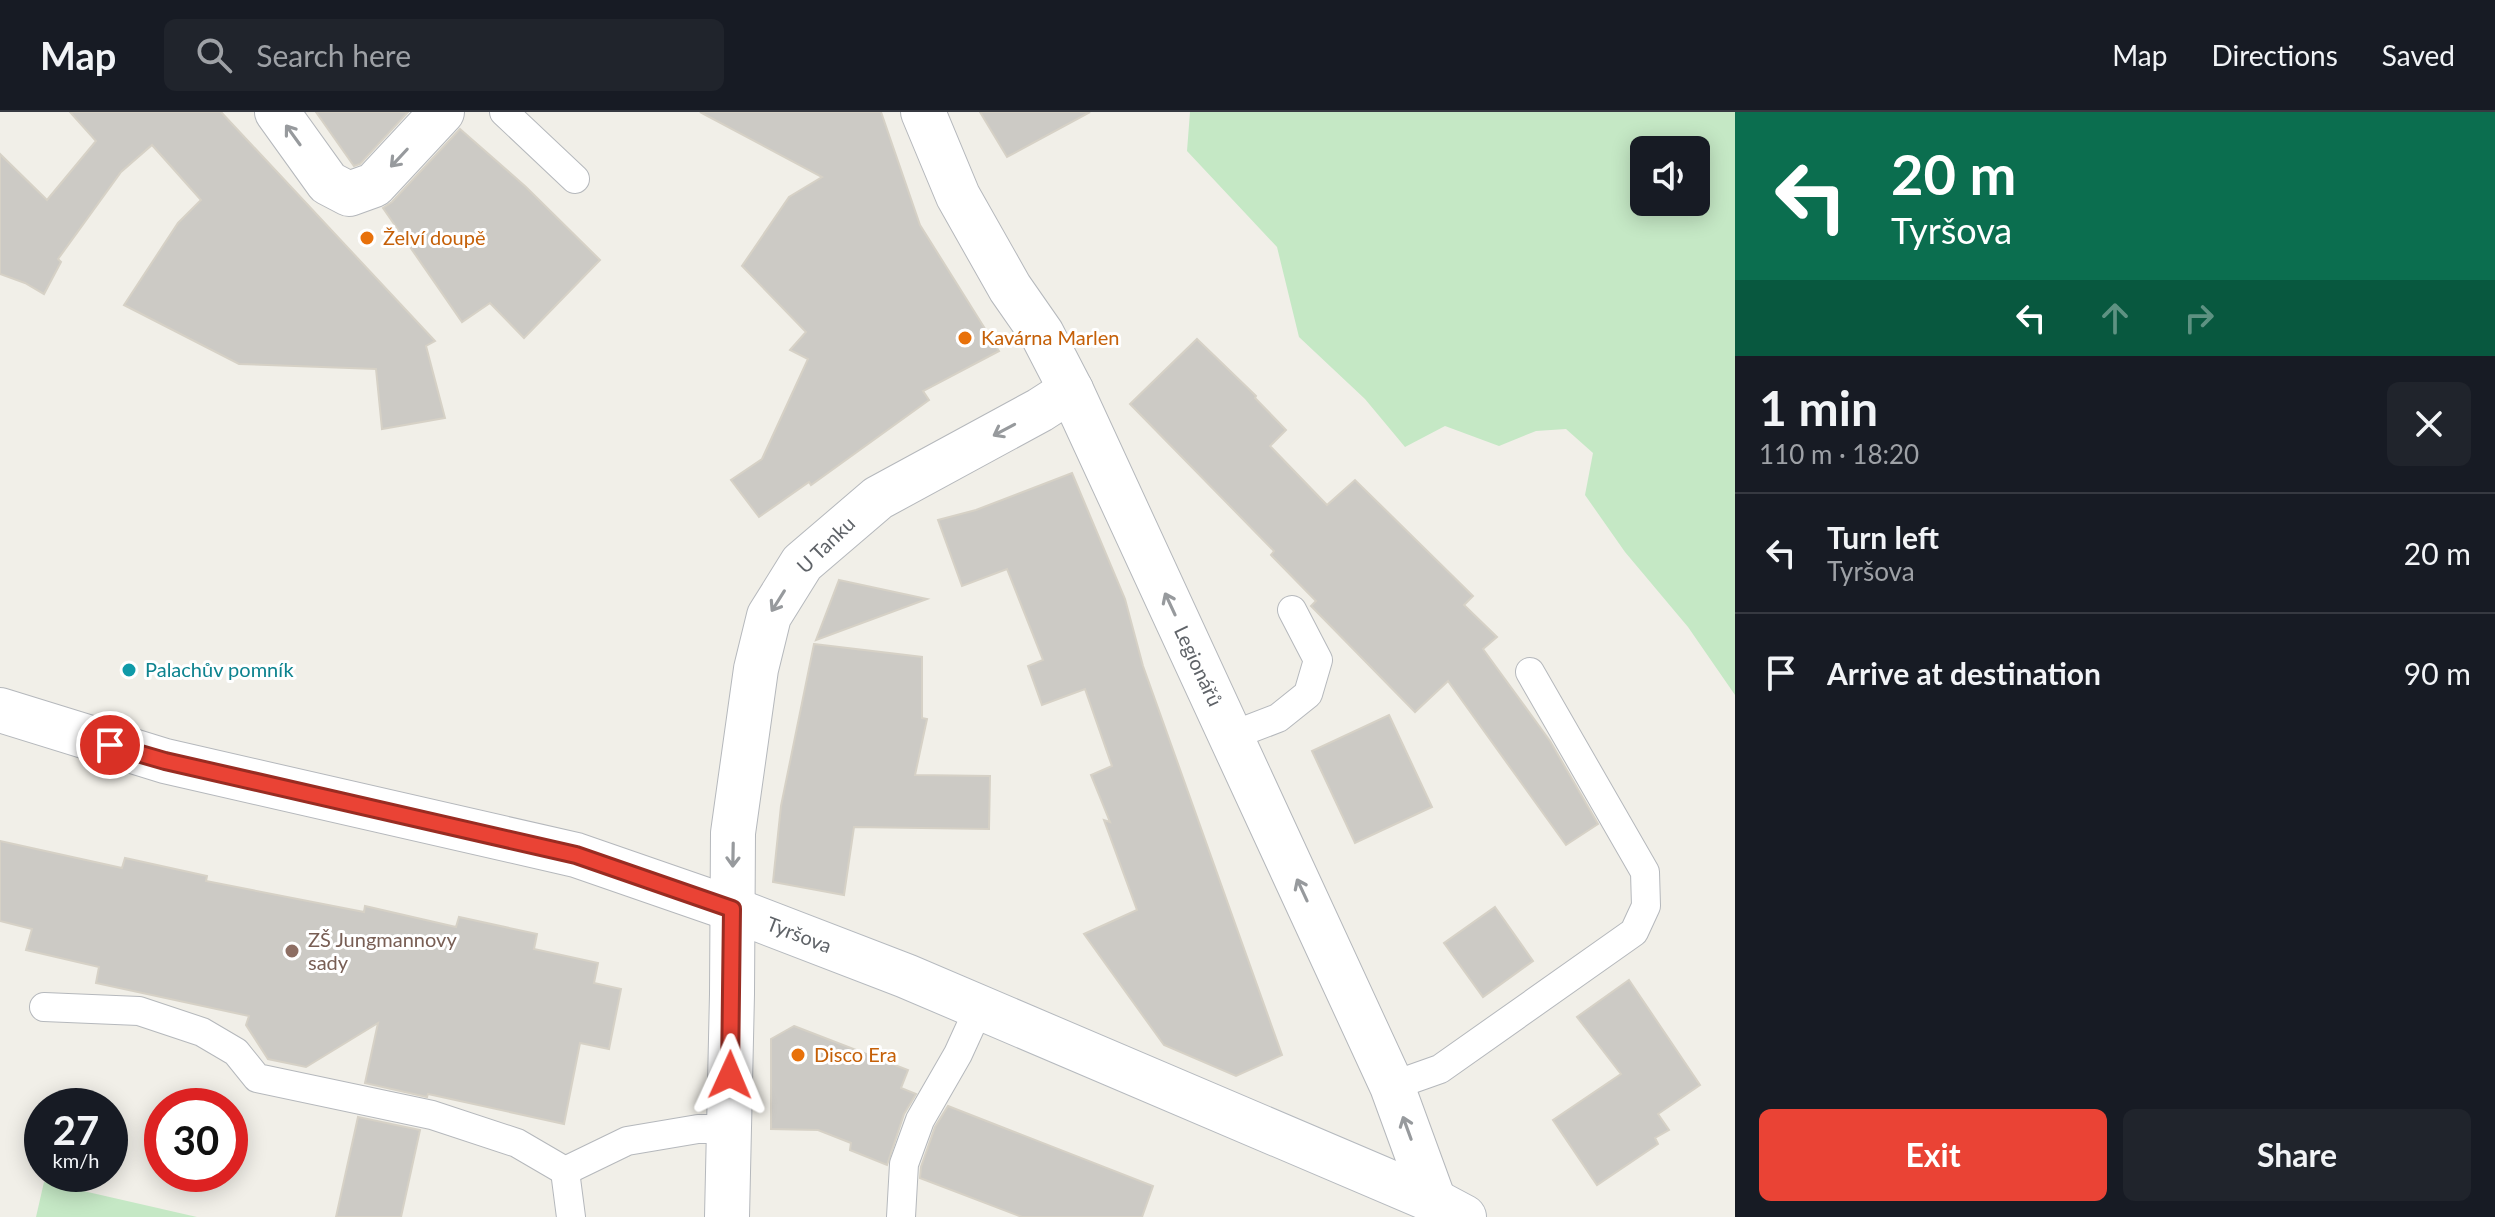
<!DOCTYPE html>
<meta charset="utf-8">
<style>
body{margin:0;font-family:Lato,sans-serif;background:#20242c;color:#f1f3f6;height:100vh;display:flex;flex-direction:column;font-size:30px;white-space:nowrap}
*{box-sizing:border-box;margin:0}
p{font-size:26px;color:#9ea1a6}
.icon{flex:none;width:44px;height:44px;fill:none;stroke:currentColor;stroke-width:2;stroke-linecap:round;stroke-linejoin:round}
.map{position:relative;flex:1;overflow:hidden}
.drawer{display:flex;flex-direction:column;background:#171b24;width:760px}
.drawer>*{flex:none}
.hud{background:#0b6e4f;color:#fff;overflow:hidden}
.controls{position:absolute;left:1630px;top:24px;display:grid;gap:16px}
.controls a{display:grid;place-items:center;width:80px;height:80px;border-radius:12px;background:#171b24;box-shadow:0 4px 20px #0003;font-size:40px}
.speed{position:absolute;left:24px;top:976px;display:flex;gap:16px;font-size:40px;font-weight:700;text-align:center}
.speed>*{display:grid;place-content:center;width:104px;height:104px;border-radius:50%;background:#171b24;box-shadow:0 4px 20px #0003;line-height:1}
.speed small{font-size:20px;font-weight:400}
.speed .limit{border:12px solid #d22;background:#fff;color:#111}
.pin{position:absolute;display:grid;place-items:center;width:68px;height:68px;color:#fff;margin:-34px;border:4px solid #fff;border-radius:50%;box-shadow:0 2px 8px #0007}
.me{position:absolute;width:88px;margin:-44px;rotate:1deg;stroke-linejoin:round;filter:drop-shadow(0 0 6px #0008)}
.turn{display:flex;align-items:center;gap:28px;height:168px;padding:0 24px;font-size:36px}
.turn .icon{width:104px;height:104px;stroke-width:2.5}
.turn b{display:block;font-size:56px;line-height:68px}
.lanes{display:flex;align-items:center;height:76px;padding:0 24px;background:#0003;justify-content:center;gap:40px;direction:ltr}
.lanes .off{opacity:.35}
.round{display:grid;place-items:center;flex:none;width:84px;height:84px;border-radius:12px;background:#20242c}
.head{display:flex;align-items:center;justify-content:space-between;height:136px;padding:0 24px}
h1{font-size:48px;font-weight:700;line-height:60px}
.primary-button{display:flex;gap:16px;margin-top:auto;padding:16px 24px}
.primary-button a{flex:1;height:92px;border-radius:12px;background:#ea4335;color:#fff;font-size:32px;font-weight:700;line-height:92px;text-align:center}
.primary-button a+a{background:#20242c;color:#f1f3f6}
ul{padding:0;list-style:none}
li{display:flex;align-items:center;gap:24px;height:120px;padding:0 24px;border-top:2px solid #363941}
li div{flex:1}
li b{display:block;font-size:30px}
li em{font-style:normal}
header{display:flex;align-items:center;gap:48px;box-sizing:border-box;height:112px;padding:0 40px;background:#171b24;border-bottom:2px solid #363941}
header strong{font-size:38px}
nav{display:flex;gap:44px;margin-inline-start:auto;font-size:28px}
.search{width:560px;height:72px;background:#20242c;display:flex;align-items:center;gap:20px;box-sizing:border-box;padding:0 28px;border-radius:12px;color:#9ea1a6;font-size:30px}
main{display:flex;flex:1;min-height:0}
.map>svg:first-child{display:block}
.green{fill:#c5e8c5;fill-rule:evenodd}
.building{fill:#cccac5;stroke:#d6d1c6;stroke-width:2}
.lines{fill:none;stroke-linecap:round;stroke-linejoin:round}
.lane-casing{stroke:#b5b8bc;stroke-width:30}
.street-casing{stroke:#b5b8bc;stroke-width:46}
.secondary-casing{stroke:#b6babf;stroke-width:46}
.lane{stroke:#fff;stroke-width:28}
.street{stroke:#fff;stroke-width:44}
.secondary{stroke:#fff;stroke-width:44}
.oneway{stroke:#979a9d}
.route-casing{stroke:#982c22;stroke-width:20}
.route{stroke:#ea4335;stroke-width:14}
.food-dot{fill:#e8710a;stroke:#fff;stroke-width:3}
.culture-dot{fill:#0f9aa8;stroke:#fff;stroke-width:3}
.education-dot{fill:#8d6e63;stroke:#fff;stroke-width:3}
.labels{text-anchor:middle;stroke-width:6;stroke-linejoin:round;paint-order:stroke}
.food-label{font-size:20px;fill:#c56008;stroke:#fff;text-anchor:start}
.street-label{font-size:20px;fill:#5f6368;stroke:#fff}
.culture-label{font-size:20px;fill:#0d838f;stroke:#fff;text-anchor:start}
.education-label{font-size:20px;fill:#785e54;stroke:#fff;text-anchor:start}
</style>
<header>
<strong>Map</strong>
<div class="search"><svg class="icon" aria-label="search" viewBox="0 0 24 24"><circle cx="10" cy="10" r="6"/><path d="M15 15l6 6"/></svg>Search here</div>
<nav><a>Map</a><a>Directions</a><a>Saved</a></nav>
</header>
<main>
<div class="map">
<svg width="1735" height="1105" viewBox="0 0 1735 1105">
<rect width="100%" height="100%" fill="#f1efe8"/>
<g class="green">
<path d="M1190 0H1735V583L1688 515 1625 440 1585 383 1593 341 1566 317 1536 319 1499 334 1445 314 1405 335 1365 287 1299 225 1277 135 1187 39ZM1644 38H1696V90H1644Z"/>
<path d="M44 1070 197 1105H36Z"/>
</g>
<g class="building">
<path d="M70 0H221L435 229 426 234 445 306 382 317 376 257 239 252 124 193 178 111 201 88 152 33 121 60 58 147 61 150 44 182 25 171 0 162V42L47 88 96 29Z"/>
<path d="M316 0H408L360 52 354 54Z"/>
<path d="M700 0H881L920 113 999 239 923 279 929 288 811 373 809 370 759 405 731 368 762 347 808 247 790 238 806 220 742 154 789 85 822 65Z"/>
<path d="M980 0H1090L1007 45Z"/>
<path d="M460 17 526 75 600 148 524 226 490 191 462 210 383 96 392 90Z"/>
<path d="M1197 227 1256 284 1255 286 1286 318 1270 334 1327 393 1355 368 1473 484 1464 493 1497 525 1483 537 1550 629 1598 712 1566 733 1448 569 1415 600 1311 494 1316 489 1271 443 1274 439 1130 292Z"/>
<path d="M1072 361 1125 487 1143 554 1282 943 1236 964 1164 933 1084 822 1137 798 1104 708 1110 710 1091 663 1112 654 1085 577 1042 593 1028 554 1043 548 1007 457 962 474 938 408 976 398Z"/>
<path d="M839 468 927 487 816 528Z"/>
<path d="M814 532 922 545V606L927 607 915 663 990 664 989 717 854 715 844 783 773 770 781 694Z"/>
<path d="M1389 603 1432 695 1355 731 1312 639Z"/>
<path d="M0 729 122 756 125 746 207 764 206 769 364 800 365 794 456 815 459 805 537 822 534 837 598 851 594 871 621 877 609 937 580 931 564 1012 428 982 427 985 365 971 378 911 306 955 268 947 246 913 249 904 96 871 99 855 26 838 32 817 0 809Z"/>
<path d="M1495 795 1533 849 1483 885 1444 831Z"/>
<path d="M1629 868 1700 973 1658 1002 1669 1018 1655 1026 1658 1032 1597 1073 1553 1008 1621 962 1577 905Z"/>
<path d="M794 914 908 958 901 976 916 982 904 1002 887 1053 850 1038 851 1031 818 1018 771 1017V927Z"/>
<path d="M948 994 1153 1074 1142 1105H1022L920 1066 921 1055 935 1015Z"/>
<path d="M358 1005 420 1018 401 1105H336Z"/>
</g>
<g class="lines">
<g class="lane-casing">
<g id="lane">
<path d="M504 0 575 67"/>
<path d="M1231 624 1278 606 1308 582 1318 548 1292 498"/>
<path d="M44 895 139 899 202 920 236 940 257 966 432 1003 517 1031 565 1059"/>
<path d="M1392 974 1440 957 1634 820 1646 794 1645 760 1530 560"/>
<path d="M565 1059 627 1029 698 1017H729"/>
<path d="M565 1059 571 1105"/>
<path d="M901 1105 904 1052 920 1008 958 942 979 896"/>
</g>
</g>
<g class="street-casing">
<g id="street">
<path d="M277 0 328 71 349 82 374 73 442 0"/>
<path d="M923 0 958 84 1010 176 1042 222 1071 278 1392 974 1434 1089"/>
<path d="M0 598 165 649 576 743 732 797"/>
<path d="M727 1105 732 882 733 721 756 557 769 504 802 451 878 386 1040 298 1071 278"/>
</g>
</g>
<g class="secondary-casing">
<path id="secondary" d="M732 797 906 864 1434 1089 1464 1105"/>
</g>
<use href="#lane" class="lane"/>
<use href="#street" class="street"/>
<use href="#secondary" class="secondary"/>
</g>
<defs><path id="oneway-shaft" d="M-6 0H5M1.5-3L5.5 0L1.5 3" fill="none" stroke-width="1.6" stroke-linecap="round" stroke-linejoin="round" transform="scale(2)"/></defs>
<g class="oneway">
<use href="#oneway-shaft" transform="translate(293 23) rotate(-126)"/>
<use href="#oneway-shaft" transform="translate(399 46) rotate(133)"/>
<use href="#oneway-shaft" transform="translate(1004 318) rotate(152)"/>
<use href="#oneway-shaft" transform="translate(778 489) rotate(122)"/>
<use href="#oneway-shaft" transform="translate(1170 492) rotate(-115)"/>
<use href="#oneway-shaft" transform="translate(733 743) rotate(91)"/>
<use href="#oneway-shaft" transform="translate(1302 778) rotate(-115)"/>
<use href="#oneway-shaft" transform="translate(1407 1016) rotate(-110)"/>
</g>
<g class="lines">
<g class="route-casing">
<path id="route" d="M110 633 165 649 576 743 732 797 730 963"/>
</g>
<use href="#route" class="route"/>
</g>
<g class="food-dot">
<circle cx="367" cy="126" r="8"/>
<circle cx="965" cy="226" r="8"/>
<circle cx="798" cy="943" r="8"/>
</g>
<circle class="culture-dot" cx="129" cy="558" r="8"/>
<circle class="education-dot" cx="292" cy="839" r="8"/>
<g class="labels">
<g class="food-label">
<text x="383" y="133">Želví doupě</text>
<text x="981" y="233">Kavárna Marlen</text>
<text x="814" y="950">Disco Era</text>
</g>
<g class="street-label">
<text transform="translate(826 433) rotate(-44)" y="7">U Tanku</text>
<text transform="translate(1198 554) rotate(65)" y="7">Legionářů</text>
<text transform="translate(799 823) rotate(21)" y="7">Tyršova</text>
</g>
<g class="culture-label">
<text x="145" y="565">Palachův pomník</text>
</g>
<g class="education-label">
<text x="308" y="835">ZŠ Jungmannovy<tspan x="308" dy="23">sady</tspan></text>
</g>
</g>
</svg>
<div class="controls">
<a><svg class="icon" aria-label="sound" viewBox="0 0 24 24"><path d="M4 9h4l5-4v14l-5-4H4zM17 9q2 3 0 6"/></svg></a>
</div>
<div class="speed"><div>27<small>km/h</small></div><div class="limit">30</div></div>
<div class="pin" style="left:110px;top:633px;background:#d93025"><svg class="icon" aria-label="arrive" viewBox="0 0 24 24"><path d="M6 21V4h12l-3 4 3 4H6"/></svg></div>
<svg class="me" style="left:730px;top:963px" viewBox="-20 -20 40 40"><path d="M0-17L14 15 0 8-14 15z" fill="#ea4335" stroke="#fff" stroke-width="4"/></svg>
</div>
<section class="drawer">
<div class="hud">
<div class="turn"><svg class="icon" aria-label="left" viewBox="0 0 24 24"><path d="M17 20v-9H6M10 6l-5 5 5 5"/></svg><div><b>20 m</b>Tyršova</div></div>
<div class="lanes"><svg class="icon" aria-label="left" viewBox="0 0 24 24"><path d="M17 20v-9H6M10 6l-5 5 5 5"/></svg><svg class="icon off" aria-label="ahead" viewBox="0 0 24 24"><path d="M12 20V5M6 11l6-6 6 6"/></svg><svg class="icon off" aria-label="right" viewBox="0 0 24 24"><path d="M7 20v-9h11M14 6l5 5-5 5"/></svg></div>
</div>
<div class="head"><div><h1>1 min</h1><p>110 m · 18:20</p></div><a class="round"><svg class="icon" aria-label="close" viewBox="0 0 24 24"><path d="M6 6l12 12M18 6L6 18"/></svg></a></div>
<ul>
<li><svg class="icon" aria-label="left" viewBox="0 0 24 24"><path d="M17 20v-9H6M10 6l-5 5 5 5"/></svg><div><b>Turn left</b><p>Tyršova</p></div><em>20 m</em></li>
<li><svg class="icon" aria-label="arrive" viewBox="0 0 24 24"><path d="M6 21V4h12l-3 4 3 4H6"/></svg><div><b>Arrive at destination</b></div><em>90 m</em></li>
</ul>
<div class="primary-button"><a>Exit</a><a>Share</a></div>
</section>
</main>
